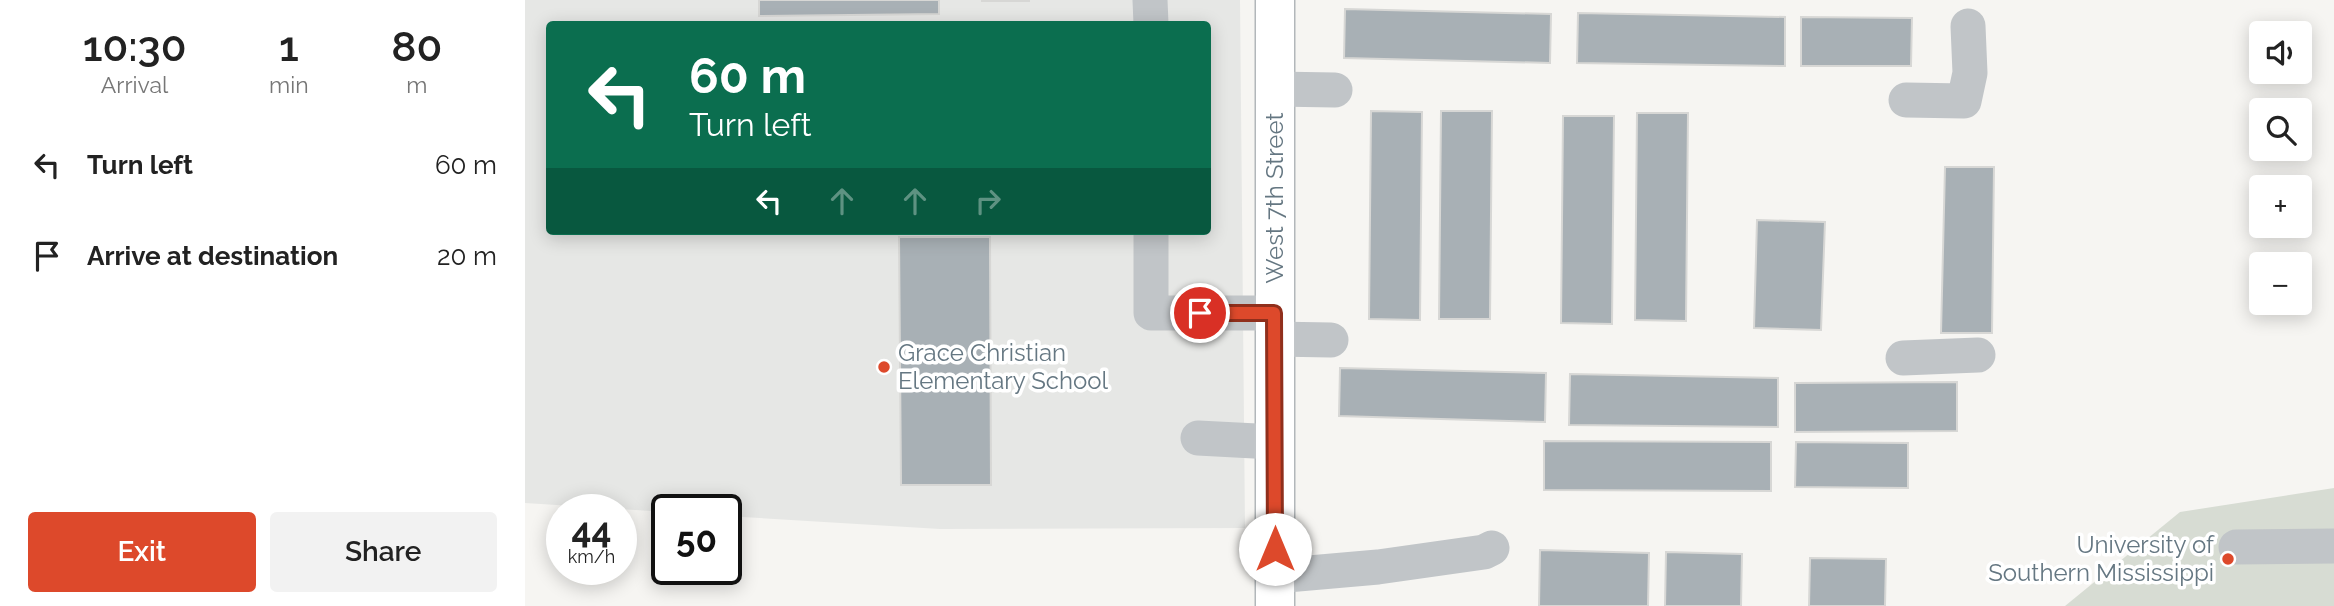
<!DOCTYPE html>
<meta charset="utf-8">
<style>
body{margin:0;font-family:Raleway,sans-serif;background:#f2f2f2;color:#222;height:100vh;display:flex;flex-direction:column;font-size:26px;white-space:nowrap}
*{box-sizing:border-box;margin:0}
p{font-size:23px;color:#767676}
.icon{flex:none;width:38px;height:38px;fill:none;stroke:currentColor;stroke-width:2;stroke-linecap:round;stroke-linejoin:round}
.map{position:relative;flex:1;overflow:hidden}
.sheet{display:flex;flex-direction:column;background:#fff;width:525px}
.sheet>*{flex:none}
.hud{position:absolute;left:21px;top:21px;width:665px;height:214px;border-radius:7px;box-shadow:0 4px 18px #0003;background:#0b6e4f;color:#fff;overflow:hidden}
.buttons{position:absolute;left:1724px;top:21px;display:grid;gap:14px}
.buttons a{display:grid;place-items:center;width:63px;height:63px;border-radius:7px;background:#fff;box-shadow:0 4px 18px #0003;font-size:35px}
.speed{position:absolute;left:21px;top:494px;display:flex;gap:14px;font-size:35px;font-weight:700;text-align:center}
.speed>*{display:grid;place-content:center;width:91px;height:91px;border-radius:50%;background:#fff;box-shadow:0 4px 18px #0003;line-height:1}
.speed small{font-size:18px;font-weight:400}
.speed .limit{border:4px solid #111;border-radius:10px;background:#fff;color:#111}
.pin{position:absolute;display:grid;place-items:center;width:60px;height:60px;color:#fff;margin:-30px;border:4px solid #fff;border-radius:50%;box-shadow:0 2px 7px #0007}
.me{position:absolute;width:77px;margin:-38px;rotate:0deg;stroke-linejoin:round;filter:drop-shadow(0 0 5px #0008)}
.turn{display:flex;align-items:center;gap:24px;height:147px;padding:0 28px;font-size:32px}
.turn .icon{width:91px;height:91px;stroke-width:2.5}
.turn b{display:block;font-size:49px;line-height:60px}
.lanes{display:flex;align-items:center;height:66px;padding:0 28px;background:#0003;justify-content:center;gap:35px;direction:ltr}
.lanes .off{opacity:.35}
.eta{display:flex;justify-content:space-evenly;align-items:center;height:119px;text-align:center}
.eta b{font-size:42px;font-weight:600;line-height:49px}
.action{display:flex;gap:14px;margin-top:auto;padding:14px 28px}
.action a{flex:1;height:80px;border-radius:7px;background:#dd492b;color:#fff;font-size:28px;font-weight:600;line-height:80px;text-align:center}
.action a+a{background:#f2f2f2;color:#222}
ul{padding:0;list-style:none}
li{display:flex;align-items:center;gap:21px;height:91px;padding:0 28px}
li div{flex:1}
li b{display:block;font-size:26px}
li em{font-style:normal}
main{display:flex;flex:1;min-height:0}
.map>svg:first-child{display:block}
.built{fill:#e6e7e5;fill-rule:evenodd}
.green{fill:#d7dcd3}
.building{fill:#a8b0b5;stroke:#d7d7d5;stroke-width:2}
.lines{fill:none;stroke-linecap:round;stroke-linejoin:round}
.major-casing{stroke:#b2b7ba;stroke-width:41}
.minor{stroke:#c1c5c8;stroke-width:35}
.major{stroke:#fff;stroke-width:38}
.route-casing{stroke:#902f1c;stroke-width:18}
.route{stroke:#dd492b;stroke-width:12}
.poi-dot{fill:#dd492b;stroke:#fff;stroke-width:2.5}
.labels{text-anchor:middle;stroke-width:7;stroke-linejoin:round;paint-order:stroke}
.street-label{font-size:24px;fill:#657782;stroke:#fff}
.poi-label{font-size:24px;fill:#657782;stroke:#fff;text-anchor:start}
</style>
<main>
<section class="sheet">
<div class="eta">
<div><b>10:30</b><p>Arrival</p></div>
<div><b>1</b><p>min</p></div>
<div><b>80</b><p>m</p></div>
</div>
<ul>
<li><svg class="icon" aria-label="left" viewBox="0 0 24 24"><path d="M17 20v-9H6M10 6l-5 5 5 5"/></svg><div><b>Turn left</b></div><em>60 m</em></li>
<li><svg class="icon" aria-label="arrive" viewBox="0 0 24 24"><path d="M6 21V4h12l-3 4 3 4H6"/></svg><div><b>Arrive at destination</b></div><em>20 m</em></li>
</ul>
<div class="action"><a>Exit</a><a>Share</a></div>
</section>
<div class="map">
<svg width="1809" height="606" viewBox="0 0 1809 606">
<rect width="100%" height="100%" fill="#f6f5f2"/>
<path class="built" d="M0 0H715L720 528 415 529 201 516V509H142V512L0 503ZM24 24H682V231H24Z"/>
<path class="green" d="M1809 488V606H1540L1655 512Z"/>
<g class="building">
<path d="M234 0H414V14L234 16Z"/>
<rect x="457" y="0" width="47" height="1"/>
<path d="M820 9 1026 14 1025 63 819 58Z"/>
<path d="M1053 13 1260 17V66L1052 63Z"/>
<path d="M1276 17 1387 18 1386 66H1276Z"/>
<path d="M846 111 897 112 895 320 844 319Z"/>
<path d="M916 111H967L965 319H914Z"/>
<path d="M1112 113H1163L1161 321 1110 320Z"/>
<path d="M1038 116H1089L1087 324 1036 323Z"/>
<path d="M1420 167H1469L1467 333H1416Z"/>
<path d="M1232 220 1300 222 1296 330 1229 328Z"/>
<path d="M374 237H465L466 485H376Z"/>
<path d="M815 368 1021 373 1020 422 814 416Z"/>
<path d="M1045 374 1253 378V427L1044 425Z"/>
<path d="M1432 382V431L1270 432V383Z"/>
<path d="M1019 441 1246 442V491L1019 490Z"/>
<path d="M1271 442 1383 443V488L1270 487Z"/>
<path d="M1015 550 1124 553 1123 606H1014Z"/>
<path d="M1141 552 1217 554 1216 606H1140Z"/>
<path d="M1285 558 1361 559 1360 606H1284Z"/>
</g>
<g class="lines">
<g class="major-casing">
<path id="major" d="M750 0V606"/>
</g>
<g class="minor">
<path d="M625 0 626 24"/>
<path d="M750 89 810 90"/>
<path d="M1381 100 1439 101 1445 73 1443 26"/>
<path d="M626 231V313H749"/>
<path d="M749 339 806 340"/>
<path d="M1378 358 1453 355"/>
<path d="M673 438 749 442"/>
<path d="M1711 547 1809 546"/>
<path d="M750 576 853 567 959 552 967 548"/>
</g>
<use href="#major" class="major"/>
</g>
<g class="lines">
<g class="route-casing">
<path id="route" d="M675 313H749L750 549"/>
</g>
<use href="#route" class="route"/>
</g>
<g class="poi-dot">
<circle cx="359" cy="367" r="7"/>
<circle cx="1703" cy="559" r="7"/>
</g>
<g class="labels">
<g class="street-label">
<text transform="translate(750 198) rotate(-90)" y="8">West 7th Street</text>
</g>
<g class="poi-label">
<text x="373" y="361">Grace Christian<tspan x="373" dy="28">Elementary School</tspan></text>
<text x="1689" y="553" text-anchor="end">University of<tspan x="1689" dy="28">Southern Mississippi</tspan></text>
</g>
</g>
</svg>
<div class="buttons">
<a><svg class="icon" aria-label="sound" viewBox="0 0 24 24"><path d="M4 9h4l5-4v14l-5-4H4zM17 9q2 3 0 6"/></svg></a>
<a><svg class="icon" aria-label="search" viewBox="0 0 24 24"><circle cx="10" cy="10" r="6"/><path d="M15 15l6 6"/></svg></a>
<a>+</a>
<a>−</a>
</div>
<div class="speed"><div>44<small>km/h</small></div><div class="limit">50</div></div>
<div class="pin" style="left:675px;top:313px;background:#d93025"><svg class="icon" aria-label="arrive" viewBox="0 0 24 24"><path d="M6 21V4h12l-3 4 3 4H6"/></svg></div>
<svg class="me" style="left:750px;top:549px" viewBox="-20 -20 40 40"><circle r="19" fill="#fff"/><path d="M0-13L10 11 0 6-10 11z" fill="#dd492b"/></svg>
<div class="hud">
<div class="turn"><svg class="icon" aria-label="left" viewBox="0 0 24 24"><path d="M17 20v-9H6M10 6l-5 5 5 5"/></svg><div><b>60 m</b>Turn left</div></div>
<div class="lanes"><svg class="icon" aria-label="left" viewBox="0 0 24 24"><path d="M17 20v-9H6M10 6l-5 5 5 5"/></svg><svg class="icon off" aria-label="ahead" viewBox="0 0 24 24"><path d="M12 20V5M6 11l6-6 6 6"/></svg><svg class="icon off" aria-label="ahead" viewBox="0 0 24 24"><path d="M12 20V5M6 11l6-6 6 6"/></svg><svg class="icon off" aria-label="right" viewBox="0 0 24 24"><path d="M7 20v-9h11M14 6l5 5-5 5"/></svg></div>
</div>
</div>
</main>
